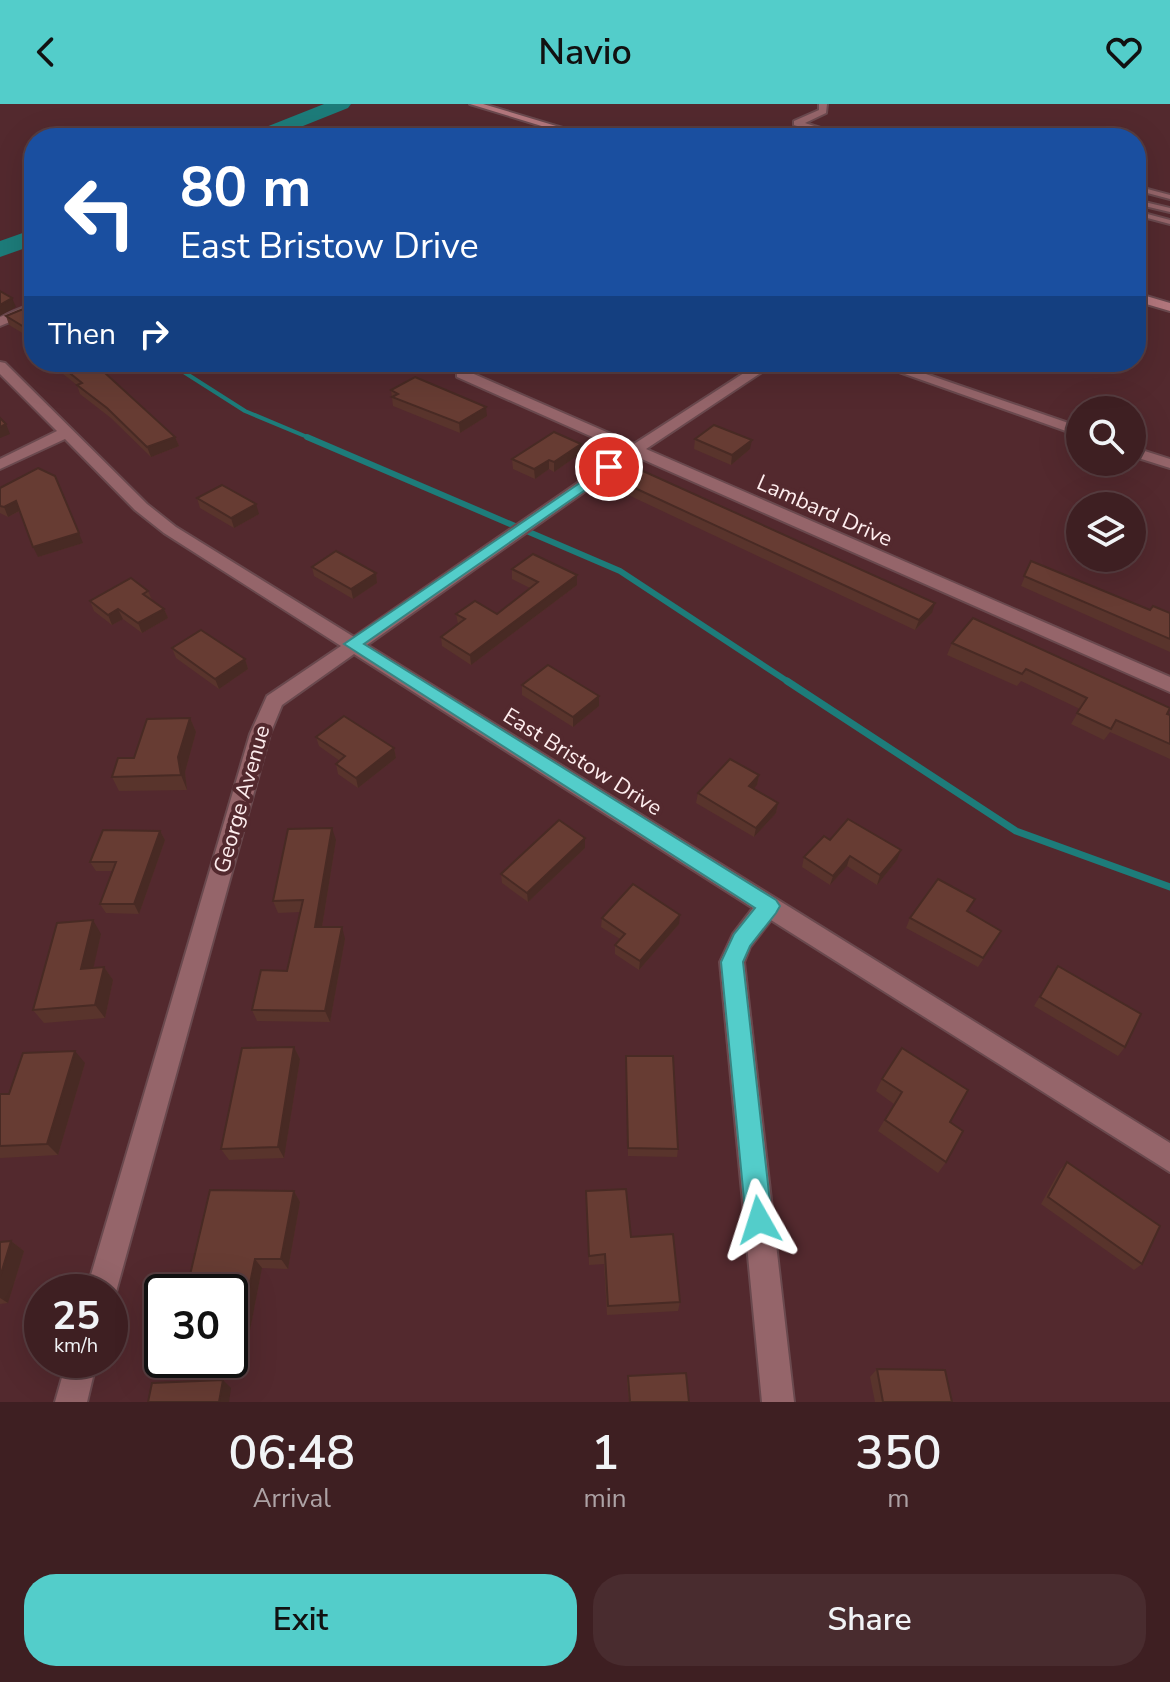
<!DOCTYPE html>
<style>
body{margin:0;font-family:"Nunito Sans",sans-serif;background:#492c2f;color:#f1f3f6;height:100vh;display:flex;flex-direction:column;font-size:30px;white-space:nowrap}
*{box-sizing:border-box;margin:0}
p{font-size:26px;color:#ada2a5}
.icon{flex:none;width:44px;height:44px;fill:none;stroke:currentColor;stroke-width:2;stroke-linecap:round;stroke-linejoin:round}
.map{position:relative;height:1298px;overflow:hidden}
.details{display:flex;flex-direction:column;background:#3e1f22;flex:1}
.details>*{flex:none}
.guide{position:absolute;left:24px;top:24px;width:1122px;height:244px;border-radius:32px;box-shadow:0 8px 32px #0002,0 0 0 2px #573d40;background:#1a4fa0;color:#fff;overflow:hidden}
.fabs{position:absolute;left:1066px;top:292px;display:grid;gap:16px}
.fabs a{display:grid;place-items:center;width:80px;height:80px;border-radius:50%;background:#3e1f22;box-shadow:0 8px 32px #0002,0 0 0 2px #573d40;font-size:40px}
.speed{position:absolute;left:24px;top:1170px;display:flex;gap:16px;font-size:40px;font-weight:700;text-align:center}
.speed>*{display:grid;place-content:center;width:104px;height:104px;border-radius:50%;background:#3e1f22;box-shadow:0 8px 32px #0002,0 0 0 2px #573d40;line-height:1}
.speed small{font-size:20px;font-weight:400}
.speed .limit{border:4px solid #111;border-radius:12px;background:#fff;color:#111}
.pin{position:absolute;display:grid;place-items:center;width:68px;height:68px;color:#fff;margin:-34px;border:4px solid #fff;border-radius:50%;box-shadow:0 2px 8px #0007}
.me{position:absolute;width:88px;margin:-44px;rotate:354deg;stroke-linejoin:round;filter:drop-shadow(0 0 6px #0008)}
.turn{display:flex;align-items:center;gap:28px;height:168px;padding:0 24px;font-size:36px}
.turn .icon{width:104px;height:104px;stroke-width:2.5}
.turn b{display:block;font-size:56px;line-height:68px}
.then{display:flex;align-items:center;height:76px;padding:0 24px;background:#0003;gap:16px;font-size:30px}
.eta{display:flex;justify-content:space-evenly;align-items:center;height:136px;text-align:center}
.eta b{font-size:48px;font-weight:600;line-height:56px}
.primary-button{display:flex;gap:16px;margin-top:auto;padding:16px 24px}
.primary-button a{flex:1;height:92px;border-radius:32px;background:#53cdca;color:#111;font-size:32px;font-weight:600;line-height:92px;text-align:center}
.primary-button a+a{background:#492c2f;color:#f1f3f6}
header{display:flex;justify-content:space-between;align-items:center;height:104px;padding:0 24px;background:#53cdca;color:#111;font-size:36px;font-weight:600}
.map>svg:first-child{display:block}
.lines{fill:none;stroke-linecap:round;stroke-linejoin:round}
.stream-far3{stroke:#1d7c7a;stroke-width:3}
.stream-far2{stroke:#1d7c7a;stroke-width:4}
.stream-far1{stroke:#1d7c7a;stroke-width:6}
.stream{stroke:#1d7c7a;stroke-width:7}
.river{fill:#1d7c7a;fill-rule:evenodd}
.lane-casing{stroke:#6a494e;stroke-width:4}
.street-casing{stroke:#6a494e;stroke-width:4}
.secondary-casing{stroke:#6a494e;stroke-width:4}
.lane{fill:#95656a;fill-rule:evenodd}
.street{fill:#95656a;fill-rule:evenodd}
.secondary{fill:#b3777d;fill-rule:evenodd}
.wall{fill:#59342c}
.shaded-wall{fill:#482a24}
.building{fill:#673c33;stroke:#482a24;stroke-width:2}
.route{fill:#53cdca;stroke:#368583;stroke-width:2}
.labels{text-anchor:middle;stroke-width:8;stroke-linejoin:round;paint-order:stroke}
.street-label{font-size:22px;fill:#feedee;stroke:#53292e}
</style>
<header><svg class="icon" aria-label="back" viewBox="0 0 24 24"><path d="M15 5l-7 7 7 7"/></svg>Navio<svg class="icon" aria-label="heart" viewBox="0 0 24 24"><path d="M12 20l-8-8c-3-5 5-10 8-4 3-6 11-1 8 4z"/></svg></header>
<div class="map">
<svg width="1170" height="1298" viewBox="0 0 1170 1298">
<rect width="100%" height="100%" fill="#53292e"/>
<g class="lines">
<path class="stream-far3" d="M31 134 34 136"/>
<path class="stream-far2" d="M168 258 245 307 312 335"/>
<path class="stream-far1" d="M307 333 620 467 790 579"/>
<path class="stream" d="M787 577 1016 727 1170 783"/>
<g class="river">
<path d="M324 0H351L348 4 273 34H245L248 30Z"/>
<path d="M34 125V141L0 153V137Z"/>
</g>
<g class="lane-casing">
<g id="lane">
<path d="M1136 82 1170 91V95L1136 86Z"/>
<path d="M1136 96 1170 104V108L1136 100Z"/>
<path d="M1136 107 1170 116V120L1136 111Z"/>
</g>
</g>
<g class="street-casing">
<g id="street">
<path d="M819 0H827L826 9 805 19 851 34H836L794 21V17L819 6Z"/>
<path d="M901 24 904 29 870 34 872 32Z"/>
<path d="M34 199V208L0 222V213Z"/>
<path d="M0 258 5 259 147 400 176 423 354 533 624 347 457 273V267H467L634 340 761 258H777L646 345 1170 573V588L635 352 367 541 1170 1039V1068L771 816 750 843 744 858 794 1298H762L720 858 733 830 753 804 354 550 282 601 270 630 116 1188 110 1199V1188H86L250 630 267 592 341 542 164 429 135 406 65 335 0 365V355L57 327 0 270Z"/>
<path d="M871 258H891L1080 323V332Z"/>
<path d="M1132 343 1170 355V364L1132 352Z"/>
<path d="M67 1256H97L87 1298H55Z"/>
</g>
</g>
<g class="secondary-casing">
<g id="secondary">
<path d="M470 0H483L596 34H581Z"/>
<path d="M1136 189 1170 199V207L1136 197Z"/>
</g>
</g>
<use href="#lane" class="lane"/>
<use href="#street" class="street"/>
<use href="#secondary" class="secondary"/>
</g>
<g class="wall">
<path d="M34 207V236L9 221 6 212Z"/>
<path d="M52 258H93L175 333 179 342 151 353 111 314 80 290 77 281 53 262Z"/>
<path d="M391 286 487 312 460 329 393 302Z"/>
<path d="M695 335 750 345 731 361 694 345Z"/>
<path d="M581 349 554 368 549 365 535 375 513 365 512 355Z"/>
<path d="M624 379 932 509 915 526 624 389Z"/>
<path d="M0 384 83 439 38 453 20 407 8 413 0 409Z"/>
<path d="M197 394 259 410 234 424 200 404Z"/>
<path d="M1031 457 1150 506 1170 509V548L1021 482Z"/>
<path d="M312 463 376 469 377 479 353 495 314 472Z"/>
<path d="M512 465 577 481 471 561 442 542 441 533 458 520 456 510H497L530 484 512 475Z"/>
<path d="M148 487 152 496 164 505 168 514 142 529 123 515 112 521 94 507 90 497Z"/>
<path d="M952 539 1170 611V655L1110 628 1104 636 1071 620 1080 605 1021 577 1017 582 947 551Z"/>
<path d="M172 544 245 555 248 565 219 585 176 554Z"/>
<path d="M522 581 599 602 573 623 522 591Z"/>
<path d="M190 614 196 628 185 668 187 686 119 687 112 673 134 654Z"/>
<path d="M316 633 394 644 396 654 358 684 338 670 336 660 340 657 319 642Z"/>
<path d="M759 671 757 681 753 685 778 699 776 709 754 733 696 699 698 689Z"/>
<path d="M160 727 165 736 139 810 106 809 100 800 113 767H96L90 758Z"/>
<path d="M336 736 322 823 345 835 330 918 257 917 252 906 287 867 301 808 278 809 273 797Z"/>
<path d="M830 736 897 756 877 781 847 762 830 781 802 763 804 753Z"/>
<path d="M585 744 528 798 502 779 501 770Z"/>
<path d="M968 808 996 836 978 863 906 824 910 814Z"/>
<path d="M602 814 679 820 639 866 615 850V841L620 835 601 823Z"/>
<path d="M101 830 93 864 104 863 113 876 105 914 44 919 33 906Z"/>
<path d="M1058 862 1125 943 1118 952 1034 902Z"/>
<path d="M294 943 300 955 284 1054 229 1056 221 1045Z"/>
<path d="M626 952 678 1045 677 1053 628 1052Z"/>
<path d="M85 959 58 1051 0 1054V990H9Z"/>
<path d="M882 975 950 1018 946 1058 938 1069 878 1027 894 1000 876 987Z"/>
<path d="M1067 1058 1142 1160 1134 1166 1041 1100 1060 1066Z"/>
<path d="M294 1087 300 1098 288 1165 262 1164 249 1231H230V1188Z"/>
<path d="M586 1087 631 1133 680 1198 678 1207 607 1211 604 1160 589 1161Z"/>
<path d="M11 1137 24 1147 8 1199 0 1200V1138Z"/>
<path d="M877 1265 952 1298H875L870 1273Z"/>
<path d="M628 1272 689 1298H629L627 1279Z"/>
</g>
<g class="shaded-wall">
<path d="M12 194 16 203 0 212V201Z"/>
<path d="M486 303 487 312 460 329 459 319Z"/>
<path d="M6 320 10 330 0 334V323Z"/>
<path d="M175 333 179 342 151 353 147 343Z"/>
<path d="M752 336 750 345 731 361 732 351Z"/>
<path d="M581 340V349L554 368V358Z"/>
<path d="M549 356V365L535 375 534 365Z"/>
<path d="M55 372 83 439 38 453 33 443Z"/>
<path d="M16 397 21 406 8 413 4 403Z"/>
<path d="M256 400 259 410 234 424 231 414Z"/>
<path d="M376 469 377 479 353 495 351 485Z"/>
<path d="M577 471V481L471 561 470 551Z"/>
<path d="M935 499 932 509 915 526 919 516Z"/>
<path d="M118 505 123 515 112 521 108 511Z"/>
<path d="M164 505 168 514 142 529 138 519Z"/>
<path d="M245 555 248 565 219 585 215 575Z"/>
<path d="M599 592V602L573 623V613Z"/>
<path d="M190 614 196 628 185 668 187 686 181 671 178 653Z"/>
<path d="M394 644 396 654 358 684 356 674Z"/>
<path d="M759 671 757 681 747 692 749 682Z"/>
<path d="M778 699 776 709 754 733 756 724Z"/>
<path d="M332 724 336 736 320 835 315 823Z"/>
<path d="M160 727 165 736 139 810 134 800Z"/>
<path d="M585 734V744L528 798 527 789Z"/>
<path d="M901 746 897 756 877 781 880 771Z"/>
<path d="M850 752 847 762 830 781 833 772Z"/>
<path d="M680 811 679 820 639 866 640 857Z"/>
<path d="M93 816 101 830 90 879 81 865Z"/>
<path d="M342 823 345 835 330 918 325 907Z"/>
<path d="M104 863 113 876 105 914 95 901Z"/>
<path d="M294 943 300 955 284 1054 278 1043Z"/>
<path d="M75 947 85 959 58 1051 47 1040Z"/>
<path d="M294 1087 300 1098 288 1165 281 1155Z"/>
<path d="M11 1137 24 1147 8 1199 0 1194V1173Z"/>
<path d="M255 1155 262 1164 249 1231 241 1223Z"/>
<path d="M223 1276 231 1284 229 1298H219Z"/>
</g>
<g class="building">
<path d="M0 187 12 194 0 201Z"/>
<path d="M28 203 34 207V229L6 212Z"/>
<path d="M56 258H93L175 333 147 343 107 304 77 281 82 279Z"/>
<path d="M415 273 486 303 459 319 392 293 398 290 391 286Z"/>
<path d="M0 314 6 320 0 323Z"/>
<path d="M714 321 752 336 732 351 695 335Z"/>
<path d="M554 328 581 340 554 358 549 356 534 365 512 355Z"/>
<path d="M38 364 55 372 79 429 33 443 16 397 4 403 0 402V384Z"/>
<path d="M643 367 935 499 919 516 624 379Z"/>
<path d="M222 381 256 400 231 414 197 394Z"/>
<path d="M336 447 376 469 351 485 312 463Z"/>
<path d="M533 450 577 471 470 551 441 533 465 515 456 510 475 497 497 510 538 478 512 465Z"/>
<path d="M1031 457 1150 506 1153 502 1170 509V535L1024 472Z"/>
<path d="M131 474 148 487 143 490 164 505 138 519 118 505 108 511 90 497Z"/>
<path d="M973 514 1170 604 1167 610 1170 611V640L1116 616 1111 625 1077 609 1087 594 1026 565 1022 570 952 539Z"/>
<path d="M201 526 245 555 215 575 172 544Z"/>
<path d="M548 561 599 592 573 613 522 581Z"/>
<path d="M344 612 394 644 356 674 336 660 345 652 316 633Z"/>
<path d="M190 614 178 653 181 671 112 673 118 654H134L147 615Z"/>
<path d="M730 655 759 671 749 682 778 699 756 724 698 689Z"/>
<path d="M848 715 901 746 880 771 850 752 833 772 804 753 824 732 830 736Z"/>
<path d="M559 716 585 734 527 789 501 770Z"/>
<path d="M332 724 315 823H342L325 907 252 906 261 866 287 867 303 796 273 797 288 725Z"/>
<path d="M103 726 160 727 134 800H100L116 758H90Z"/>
<path d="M938 775 975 795 967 807 1001 827 983 854 910 814Z"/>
<path d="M633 780 680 811 640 857 615 841 625 830 602 814Z"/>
<path d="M93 816 81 865 104 863 95 901 33 906 57 819Z"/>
<path d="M1058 862 1141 910 1125 943 1040 893Z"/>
<path d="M294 943 278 1043 221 1045 242 944Z"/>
<path d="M902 944 968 986 950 1018 963 1027 946 1058 885 1016 902 988 882 975Z"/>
<path d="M75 947 47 1040 0 1042V990H9L23 949Z"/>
<path d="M626 952H673L678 1045 628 1044Z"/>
<path d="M1067 1058 1160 1122 1142 1160 1048 1093Z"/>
<path d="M626 1085 631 1133 673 1130 680 1198 608 1202 605 1150 589 1152 586 1087Z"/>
<path d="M210 1086 294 1087 281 1155H255L241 1223H230V1188H186Z"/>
<path d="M11 1137 0 1173V1138Z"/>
<path d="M877 1265 945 1266 952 1298H883Z"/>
<path d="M686 1269 689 1298H630L628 1272Z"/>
<path d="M223 1276 219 1298H148L152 1279Z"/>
</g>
<path class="route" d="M609 359 614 360V366L364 540 776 796 780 802 776 809 750 842 743 858 772 1116 768 1125 759 1128 750 1125 746 1116 721 858 734 830 755 804 344 540Z"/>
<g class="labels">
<g class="street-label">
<text transform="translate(825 406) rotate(24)" y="8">Lambard Drive</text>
<text transform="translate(583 657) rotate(32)" y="8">East Bristow Drive</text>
<text transform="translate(241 695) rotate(-74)" y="8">George Avenue</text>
</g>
</g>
</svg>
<div class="fabs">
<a><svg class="icon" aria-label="search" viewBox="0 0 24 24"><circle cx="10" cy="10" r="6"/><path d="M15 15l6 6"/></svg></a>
<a><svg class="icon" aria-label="layers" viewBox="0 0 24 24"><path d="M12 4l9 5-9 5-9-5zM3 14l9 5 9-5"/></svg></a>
</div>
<div class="speed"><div>25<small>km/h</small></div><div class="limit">30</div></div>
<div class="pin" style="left:609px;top:363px;background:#d93025"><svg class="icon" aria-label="arrive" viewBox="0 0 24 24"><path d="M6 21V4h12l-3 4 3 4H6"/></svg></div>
<svg class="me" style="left:759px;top:1116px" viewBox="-20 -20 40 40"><path d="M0-17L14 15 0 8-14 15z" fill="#53cdca" stroke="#fff" stroke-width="4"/></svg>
<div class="guide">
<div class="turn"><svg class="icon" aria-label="left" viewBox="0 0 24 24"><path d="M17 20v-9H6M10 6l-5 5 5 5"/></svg><div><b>80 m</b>East Bristow Drive</div></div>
<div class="then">Then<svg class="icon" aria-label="right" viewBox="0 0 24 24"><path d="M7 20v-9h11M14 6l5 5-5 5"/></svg></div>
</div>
</div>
<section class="details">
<div class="eta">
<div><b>06:48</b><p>Arrival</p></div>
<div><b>1</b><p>min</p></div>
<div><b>350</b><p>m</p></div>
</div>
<div class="primary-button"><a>Exit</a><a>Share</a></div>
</section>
